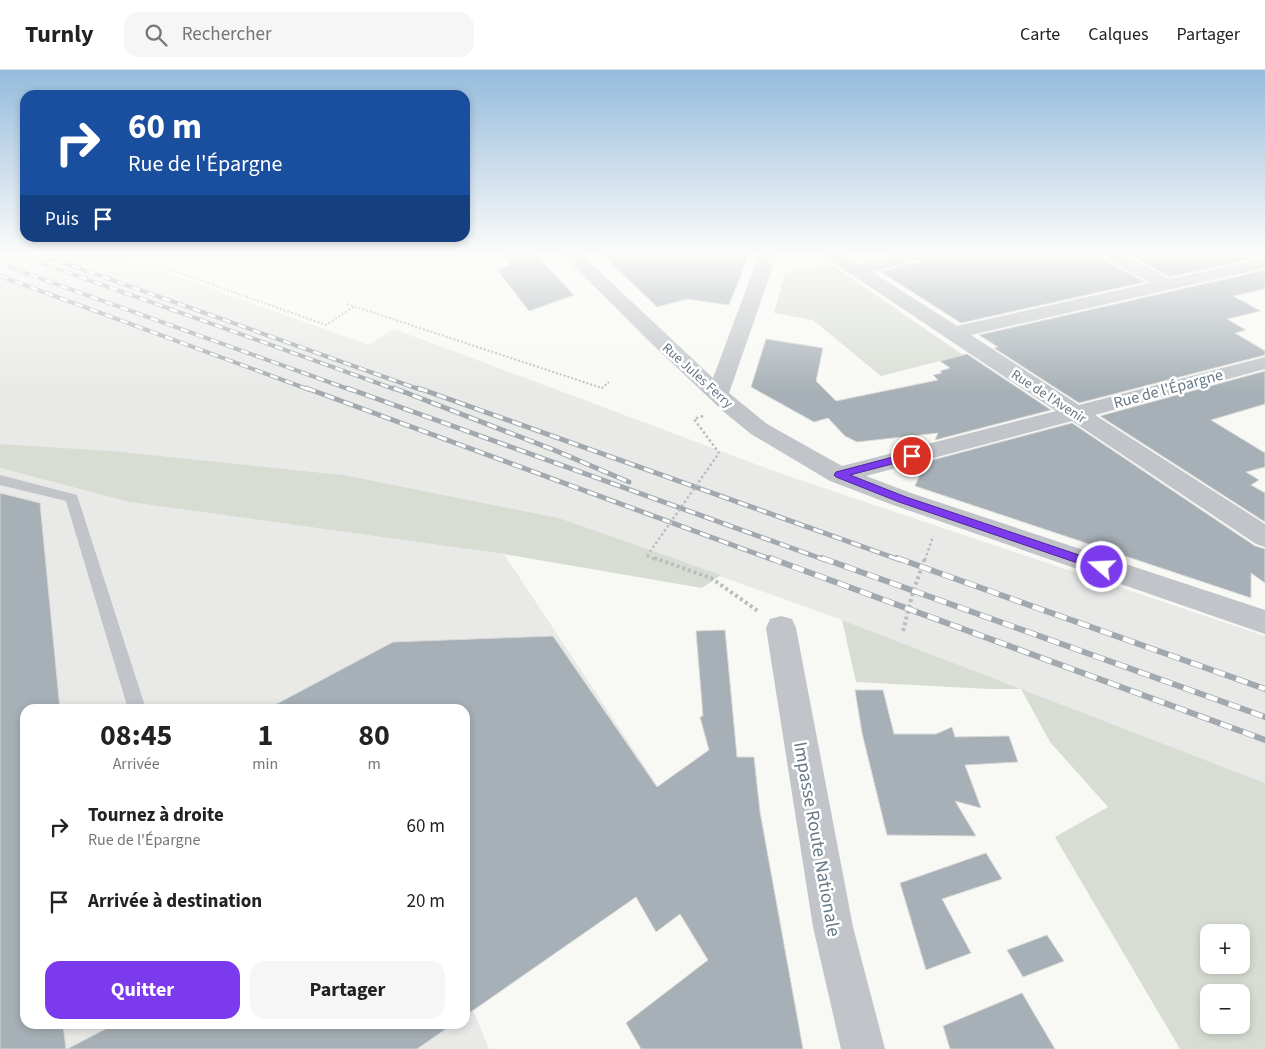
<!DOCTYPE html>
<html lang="fr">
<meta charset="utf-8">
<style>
body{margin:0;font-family:"Source Sans 3",sans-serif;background:#f6f6f6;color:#222;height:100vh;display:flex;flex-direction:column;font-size:19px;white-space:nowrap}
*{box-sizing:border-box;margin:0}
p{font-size:16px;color:#767676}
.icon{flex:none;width:28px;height:28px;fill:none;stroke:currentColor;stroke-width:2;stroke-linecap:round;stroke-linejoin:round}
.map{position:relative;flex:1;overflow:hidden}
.details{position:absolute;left:20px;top:634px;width:450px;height:325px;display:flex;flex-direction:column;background:#fff;border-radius:15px;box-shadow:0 2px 8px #0003}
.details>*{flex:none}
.hud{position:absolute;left:20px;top:20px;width:450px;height:152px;border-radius:15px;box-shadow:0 2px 8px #0003;background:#1a4fa0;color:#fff;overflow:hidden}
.tools{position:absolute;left:1200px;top:854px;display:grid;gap:10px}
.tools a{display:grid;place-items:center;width:50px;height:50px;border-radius:10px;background:#fff;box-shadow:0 2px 8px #0003;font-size:25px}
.pin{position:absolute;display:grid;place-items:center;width:42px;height:42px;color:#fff;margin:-21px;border:2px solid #fff;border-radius:50%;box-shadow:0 1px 5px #0007}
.me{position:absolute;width:55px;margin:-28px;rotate:289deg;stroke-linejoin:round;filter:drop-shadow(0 0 4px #0008)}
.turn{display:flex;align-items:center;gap:18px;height:105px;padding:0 25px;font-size:22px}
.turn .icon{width:65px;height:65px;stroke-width:2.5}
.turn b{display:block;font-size:35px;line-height:42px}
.then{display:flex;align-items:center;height:48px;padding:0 25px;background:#0003;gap:10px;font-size:19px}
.eta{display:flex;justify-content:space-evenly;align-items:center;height:85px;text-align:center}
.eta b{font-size:30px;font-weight:700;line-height:35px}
.primary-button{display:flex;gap:10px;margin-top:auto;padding:10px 25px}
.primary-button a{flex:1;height:58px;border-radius:15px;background:#7c3aed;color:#fff;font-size:20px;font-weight:700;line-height:58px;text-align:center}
.primary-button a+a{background:#f6f6f6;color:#222}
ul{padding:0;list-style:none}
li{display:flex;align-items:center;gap:15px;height:75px;padding:0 25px}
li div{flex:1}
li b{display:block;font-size:19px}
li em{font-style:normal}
header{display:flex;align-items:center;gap:30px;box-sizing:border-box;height:70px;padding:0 25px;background:#fff;border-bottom:1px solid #e0e0e0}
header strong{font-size:24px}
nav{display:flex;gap:28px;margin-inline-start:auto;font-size:18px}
.search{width:350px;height:45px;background:#f6f6f6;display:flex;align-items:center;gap:12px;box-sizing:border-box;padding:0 18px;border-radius:15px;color:#767676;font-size:19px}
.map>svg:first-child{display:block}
.built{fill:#e9e9e8;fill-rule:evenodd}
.green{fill:#d8ddd4;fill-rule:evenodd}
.building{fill:#a7b0b6;stroke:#d9d9d7}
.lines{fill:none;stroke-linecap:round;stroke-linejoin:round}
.path-far2{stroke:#bbbec0;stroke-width:2;stroke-dasharray:2 2;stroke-linecap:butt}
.path-far1{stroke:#bbbec0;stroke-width:2.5;stroke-dasharray:2.5 2.5;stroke-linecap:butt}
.path{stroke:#bbbec0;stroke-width:4;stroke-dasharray:3 3;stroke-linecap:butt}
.lane{fill:#c1c5c9;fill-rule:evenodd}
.street{fill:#c1c5c9;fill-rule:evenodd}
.rail-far2-casing{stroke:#a2a9ae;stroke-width:4}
.rail-far1-casing{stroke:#a2a9ae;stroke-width:5}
.rail-casing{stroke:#a2a9ae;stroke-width:6}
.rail-far2{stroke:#fff;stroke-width:2.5;stroke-dasharray:8;stroke-linecap:butt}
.rail-far1{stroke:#fff;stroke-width:3;stroke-dasharray:10;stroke-linecap:butt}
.rail{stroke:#fff;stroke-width:4.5;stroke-dasharray:12;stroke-linecap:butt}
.path-bridge{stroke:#bbbec0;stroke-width:2.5;stroke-dasharray:2.5 2.5;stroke-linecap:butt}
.route{fill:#7c3aed;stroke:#51269a}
.labels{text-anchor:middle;stroke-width:5;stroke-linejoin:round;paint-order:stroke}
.far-street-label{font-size:14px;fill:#677986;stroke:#fff}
.street-label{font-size:16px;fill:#677986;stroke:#fff}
.near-street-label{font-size:19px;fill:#677986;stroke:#fff}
</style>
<header>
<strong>Turnly</strong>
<div class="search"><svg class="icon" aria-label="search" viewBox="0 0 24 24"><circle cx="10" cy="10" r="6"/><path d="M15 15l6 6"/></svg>Rechercher</div>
<nav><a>Carte</a><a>Calques</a><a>Partager</a></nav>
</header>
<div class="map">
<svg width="1265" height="979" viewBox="0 0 1265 979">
<rect width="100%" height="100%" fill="#f8f8f5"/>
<g class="built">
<path d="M0 185H117L369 275 394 259 782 404 1265 566V713L842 550 559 448 344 405 113 381 0 374Z"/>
<path d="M0 398 129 432 504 484 702 783 470 933 489 979H0ZM25 639H465V954H25Z"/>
</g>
<g class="green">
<path d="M831 194 963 285 881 306 813 250 774 243 785 203Z"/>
<path d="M0 374 113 381 344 405 559 448 721 505 702 518 504 484 129 432 0 398Z"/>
<path d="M842 550 1265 713V979H1180L1055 767 1108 737 1050 672 1021 619H989L856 612ZM1209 862H1241V895H1209ZM1209 922H1241V955H1209Z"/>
</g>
<g class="building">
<path d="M502 185H536L574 225 529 241 497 200 511 195Z"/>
<path d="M603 185H749L729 235 687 229 657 237Z"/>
<path d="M926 185H1102L1106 191 1145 212 961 253 881 202 921 191Z"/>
<path d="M1130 185H1265V186L1169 207Z"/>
<path d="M1265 200V219L1233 226 1261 241 1227 249 1246 260 1235 263 1265 281V285L1079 333 994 278 998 277 979 265Z"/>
<path d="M766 269 823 278 816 311 836 331 938 310 933 305 942 303 940 301 950 298 940 291 967 284 1051 340 935 370 938 363 857 372 845 366 828 348 814 352 751 317Z"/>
<path d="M1265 301V334L1211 350 1265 383V397L1246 402 1259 410 1251 415 1265 423V452L1100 346Z"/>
<path d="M1072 353 1255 476 1265 479V513L1251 503V528L915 416 925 392Z"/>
<path d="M0 423 40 433 60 639H25V800L21 802 25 847V954H63L66 979H0Z"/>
<path d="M725 560 737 687H754L760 742 803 979H641L626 953 708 890 680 844 656 862 636 827 465 946V639H267L393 572 553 566 657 717 709 680 700 647 703 646 696 561Z"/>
<path d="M855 620H883L894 664H936L952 657 955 667 1009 666 1018 692 965 695 981 738 955 731 976 766 887 765 862 663Z"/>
<path d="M986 783 1002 809 942 829 971 883 926 900 900 813Z"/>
<path d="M1047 865 1064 891 1023 907 1007 880Z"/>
<path d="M1022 923 1055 979H950L943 956Z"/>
<path d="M115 954H453L417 979H67Z"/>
</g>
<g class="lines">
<g class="path-far2">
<path d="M129 185 326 255 355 236"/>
<path d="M347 234 602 318 609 312"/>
</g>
<g class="path-far1">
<path d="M703 346 694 349 719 383"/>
<path d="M647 486 657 490"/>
<path d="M925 490 933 466"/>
</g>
<g class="path">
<path d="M654 488 711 508 758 541"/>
<path d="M903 561 913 522 925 488"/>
</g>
<path class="lane" d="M0 405 77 425 146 639H128L66 431 0 415Z"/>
<g class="street">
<path d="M563 185H582L713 308 759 185H777L729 323 767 354 842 396 1056 341 828 189 825 185H846L860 194 895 185H924L921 189 872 202 957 256 1150 213 1107 189 1104 185H1126L1169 209 1265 188V198L971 265 1079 335 1265 287V299L1095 345 1265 454V477L1256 474 1072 351 866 406 911 423 1265 540V564L893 435 830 411 751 364 724 342 653 275Z"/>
<path d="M781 546 792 549 796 558 853 857 885 979H841L813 857 766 558 770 549Z"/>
</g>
<g class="rail-far2-casing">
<g id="rail-far2">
<path d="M19 185 397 320"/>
<path d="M42 185 421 320"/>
<path d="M0 194 351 320"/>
<path d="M0 206 310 320"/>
</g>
</g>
<g class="rail-far1-casing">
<g id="rail-far1">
<path d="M306 318 773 490"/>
<path d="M347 318 825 490"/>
<path d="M394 318 554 380 629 412"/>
<path d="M418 318 900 490"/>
</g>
</g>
<g class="rail-casing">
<g id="rail">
<path d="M770 488 1265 670"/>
<path d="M822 488 1265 647"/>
<path d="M897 488 1265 619"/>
</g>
</g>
<use href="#rail-far2" class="rail-far2"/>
<use href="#rail-far1" class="rail-far1"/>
<use href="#rail" class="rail"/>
<path class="path-bridge" d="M647 486 719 383"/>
</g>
<linearGradient id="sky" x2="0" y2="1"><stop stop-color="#95bbdc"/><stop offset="0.57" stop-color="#fcfcfa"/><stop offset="1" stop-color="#fcfcfa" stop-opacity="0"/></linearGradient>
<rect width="1265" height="322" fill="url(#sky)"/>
<path class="route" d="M912 382 916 386 915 388 850 405 906 427 1106 494 1107 497 1106 500H1098L899 432 836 407 834 405 836 402Z"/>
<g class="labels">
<g class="far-street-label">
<text transform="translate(698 305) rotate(42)" y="5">Rue Jules Ferry</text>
<text transform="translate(1049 326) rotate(33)" y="5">Rue de l'Avenir</text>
</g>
<g class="street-label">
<text transform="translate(1168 318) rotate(-15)" y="6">Rue de l'Épargne</text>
</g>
<g class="near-street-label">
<text transform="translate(818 769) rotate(80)" y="7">Impasse Route Nationale</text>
</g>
</g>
</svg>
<div class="tools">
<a>+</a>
<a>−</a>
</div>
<div class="pin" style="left:912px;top:386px;background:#d93025"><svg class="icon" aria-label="arrive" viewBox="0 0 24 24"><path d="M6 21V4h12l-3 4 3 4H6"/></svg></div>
<svg class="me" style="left:1102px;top:497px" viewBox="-20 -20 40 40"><circle r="17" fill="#7c3aed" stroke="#fff" stroke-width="3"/><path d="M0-11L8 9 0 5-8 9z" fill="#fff"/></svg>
<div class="hud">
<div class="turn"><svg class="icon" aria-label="right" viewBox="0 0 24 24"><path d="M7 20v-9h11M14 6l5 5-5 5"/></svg><div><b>60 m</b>Rue de l'Épargne</div></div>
<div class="then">Puis<svg class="icon" aria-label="arrive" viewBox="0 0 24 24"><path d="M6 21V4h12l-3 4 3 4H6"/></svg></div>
</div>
<section class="details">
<div class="eta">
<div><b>08:45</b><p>Arrivée</p></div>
<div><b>1</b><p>min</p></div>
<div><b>80</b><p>m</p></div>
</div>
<ul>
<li><svg class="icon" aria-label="right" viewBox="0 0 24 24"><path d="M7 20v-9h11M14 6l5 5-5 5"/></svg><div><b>Tournez à droite</b><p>Rue de l'Épargne</p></div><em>60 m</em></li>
<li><svg class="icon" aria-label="arrive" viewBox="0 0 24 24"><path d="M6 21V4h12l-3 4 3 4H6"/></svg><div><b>Arrivée à destination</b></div><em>20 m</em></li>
</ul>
<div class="primary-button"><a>Quitter</a><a>Partager</a></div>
</section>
</div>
